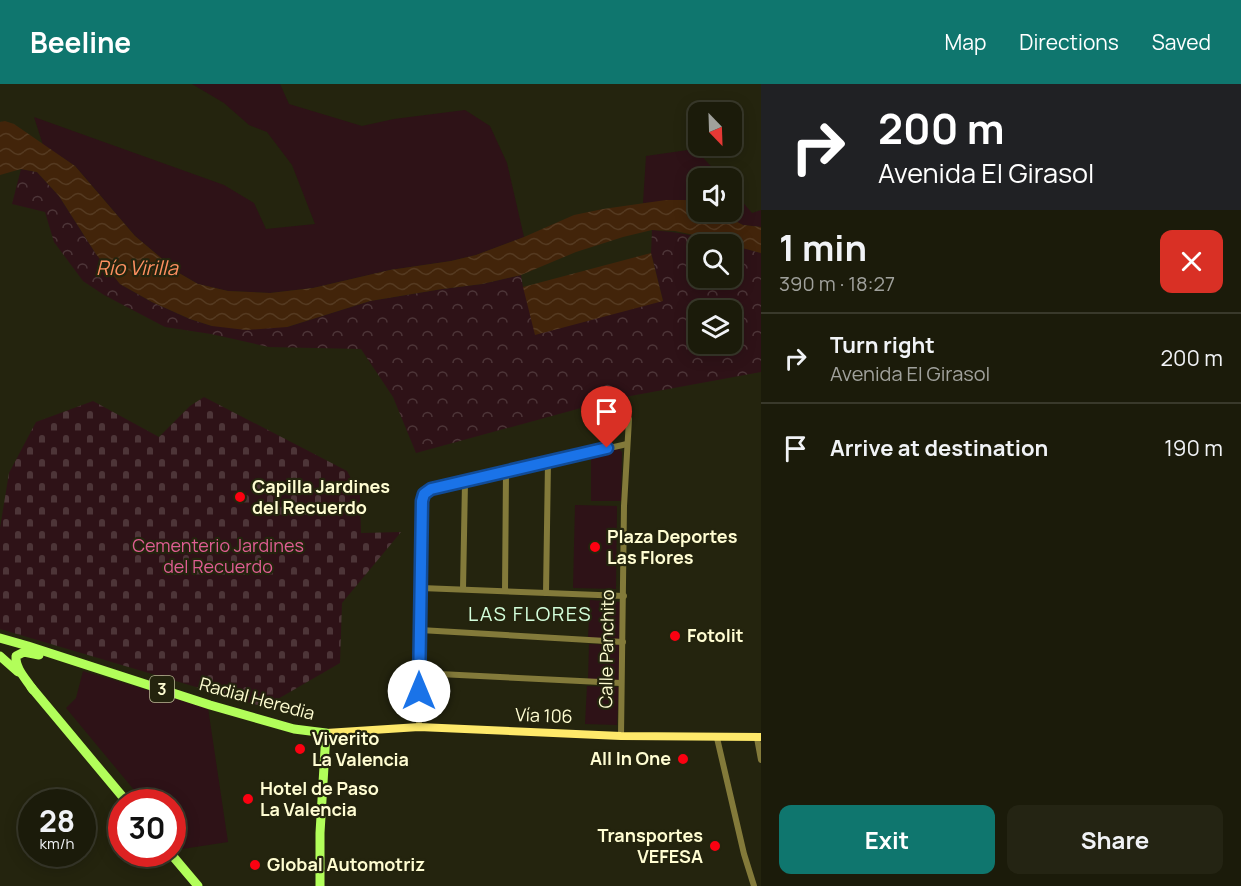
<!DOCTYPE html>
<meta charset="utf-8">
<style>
body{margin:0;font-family:Manrope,sans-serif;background:#242413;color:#f1f3f6;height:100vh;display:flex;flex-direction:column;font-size:22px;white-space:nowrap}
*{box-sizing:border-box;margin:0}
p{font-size:20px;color:#a0a19c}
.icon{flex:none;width:33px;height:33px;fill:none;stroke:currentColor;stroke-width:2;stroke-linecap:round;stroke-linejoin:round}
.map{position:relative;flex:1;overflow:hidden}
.panel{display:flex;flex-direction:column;background:#1b1b0a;width:480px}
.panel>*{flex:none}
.banner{background:#202124;color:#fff;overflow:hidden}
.needle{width:39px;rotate:157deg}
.tools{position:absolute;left:688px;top:18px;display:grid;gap:12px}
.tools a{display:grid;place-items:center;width:54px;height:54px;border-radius:12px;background:#1b1b0a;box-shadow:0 3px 15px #0003,0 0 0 2px #39392b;font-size:30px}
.speed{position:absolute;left:18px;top:705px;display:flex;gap:12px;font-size:30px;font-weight:700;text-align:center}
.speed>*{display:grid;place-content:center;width:78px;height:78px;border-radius:50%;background:#1b1b0a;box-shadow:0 3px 15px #0003,0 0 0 2px #39392b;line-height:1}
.speed small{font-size:15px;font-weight:400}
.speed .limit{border:9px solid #d22;background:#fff;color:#111}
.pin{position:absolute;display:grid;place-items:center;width:51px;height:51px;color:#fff;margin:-62px -26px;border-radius:50% 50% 50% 0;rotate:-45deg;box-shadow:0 0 6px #0007}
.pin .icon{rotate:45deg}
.me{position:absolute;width:66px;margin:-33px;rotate:0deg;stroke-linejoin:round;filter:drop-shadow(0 0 4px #0008)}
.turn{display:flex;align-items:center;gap:21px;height:126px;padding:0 18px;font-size:27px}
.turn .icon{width:78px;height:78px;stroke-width:2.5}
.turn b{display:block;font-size:42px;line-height:51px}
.round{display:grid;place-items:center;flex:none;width:63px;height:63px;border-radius:12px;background:#242413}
.overview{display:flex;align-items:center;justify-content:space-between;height:102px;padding:0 18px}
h1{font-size:36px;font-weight:700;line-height:45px}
.primary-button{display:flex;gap:12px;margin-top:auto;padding:12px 18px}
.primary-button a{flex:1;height:69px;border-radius:12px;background:#0f766e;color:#fff;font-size:24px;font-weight:700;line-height:69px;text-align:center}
.primary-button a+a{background:#242413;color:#f1f3f6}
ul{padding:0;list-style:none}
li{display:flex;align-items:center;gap:18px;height:90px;padding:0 18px;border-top:2px solid #39392b}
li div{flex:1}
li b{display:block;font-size:22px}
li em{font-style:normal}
header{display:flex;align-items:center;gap:36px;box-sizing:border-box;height:84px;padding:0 30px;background:#0f766e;color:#fff}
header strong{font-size:28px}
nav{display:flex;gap:33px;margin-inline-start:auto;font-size:21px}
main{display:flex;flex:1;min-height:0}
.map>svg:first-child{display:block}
.green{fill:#2e1217}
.forest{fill:url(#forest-crowns);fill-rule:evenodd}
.cemetery{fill:url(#cemetery-stones)}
.water{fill:url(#water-waves)}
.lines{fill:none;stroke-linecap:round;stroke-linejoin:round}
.minor{stroke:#837a3a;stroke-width:6}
.secondary{stroke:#fee96a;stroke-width:8}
.primary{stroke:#b2fe5a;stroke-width:9}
.route-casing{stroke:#114b97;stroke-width:15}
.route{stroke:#1a73e8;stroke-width:10}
.poi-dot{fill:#fb0111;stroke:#24240e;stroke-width:2}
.labels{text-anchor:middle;stroke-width:4.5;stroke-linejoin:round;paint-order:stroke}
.shield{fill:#24240e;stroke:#bdbc97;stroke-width:1.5}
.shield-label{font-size:16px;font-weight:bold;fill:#fffdd2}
.poi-label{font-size:18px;font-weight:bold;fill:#fffdd2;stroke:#24240e;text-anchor:start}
.park-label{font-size:18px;fill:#df5e93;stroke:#24240e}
.street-label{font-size:18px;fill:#fffdd2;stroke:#24240e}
.water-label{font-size:20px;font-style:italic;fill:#fe9061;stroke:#24240e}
.neighbourhood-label{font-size:20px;letter-spacing:1.5px;fill:#d4ffdc;stroke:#24240e}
</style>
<header>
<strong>Beeline</strong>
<nav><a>Map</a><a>Directions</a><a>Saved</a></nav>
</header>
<main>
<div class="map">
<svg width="761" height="802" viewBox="0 0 761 802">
<defs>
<pattern id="forest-crowns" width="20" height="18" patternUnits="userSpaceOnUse" patternTransform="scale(1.5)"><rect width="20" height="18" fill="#2e1217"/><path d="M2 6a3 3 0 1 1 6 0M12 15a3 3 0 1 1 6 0" fill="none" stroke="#4d3538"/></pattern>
<pattern id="cemetery-stones" width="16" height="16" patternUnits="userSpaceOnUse" patternTransform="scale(1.5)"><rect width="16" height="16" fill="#2e1217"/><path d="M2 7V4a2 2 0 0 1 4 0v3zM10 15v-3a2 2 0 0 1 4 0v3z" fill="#4d3538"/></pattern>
<pattern id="water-waves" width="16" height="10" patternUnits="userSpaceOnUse" patternTransform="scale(1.5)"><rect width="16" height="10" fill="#42240a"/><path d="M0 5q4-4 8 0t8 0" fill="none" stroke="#553a21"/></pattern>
</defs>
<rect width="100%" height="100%" fill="#24240e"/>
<g class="green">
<path d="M192 0H280L289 20 362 42 394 35 465 26 490 42 507 79 524 153 476 171 451 177 390 186 313 204 270 209 228 207 198 200 179 189 135 152 75 82 43 61 34 33 224 101 254 119 266 145 315 140 292 81 267 48 249 41 224 19Z"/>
<path d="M695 65 722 94H699V118L684 116 643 119 646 72Z"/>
<path d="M732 106 752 129 761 126V143L743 141 718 128H732Z"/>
<path d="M618 364 622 368 621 417H591V370Z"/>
<path d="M575 421 617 422 616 505 573 504Z"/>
<path d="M590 516 621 518 620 555 588 554Z"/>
<path d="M589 560 621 561 619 599 588 597Z"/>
<path d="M83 587 208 624 228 758 182 765 173 753 172 718H144L66 624 76 614Z"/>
<path d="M587 602 619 603 617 641 585 640Z"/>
</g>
<path class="forest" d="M21 85 37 88 59 112 96 170 120 200 152 218 190 235 212 242 287 243 370 217 442 205 482 200 521 191 523 203 663 217 651 169 652 146C679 148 704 153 729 160H699V194H732V161L761 169V288L614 315 416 369 393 313 361 265 269 263 211 250 165 243 104 211 83 197 54 158 45 128 12 120ZM699 226H732V260H699Z"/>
<path class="cemetery" d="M204 313 347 387 360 411 361 449 401 448 342 519 340 579 264 623 0 545V444L9 389 36 338 93 317 159 353 190 322Z"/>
<g class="water">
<path d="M5 37 14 40 75 82 135 152 179 189 198 200 228 207 270 209 313 204 390 186 451 177 476 171 524 153 574 131 603 125 666 116H684L698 117 699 118V128H718L743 141 761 143V169L694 151 675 147 652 146 623 153 576 168 521 191 482 200 442 205 370 217 287 243 246 246 212 242 190 235 152 218 120 200 96 170 59 112 37 88 21 85 0 91V38Z"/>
<path d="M651 169 663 217 535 251 523 203Z"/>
</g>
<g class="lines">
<g class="minor">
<path d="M421 504 624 512"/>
<path d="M463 505 465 398"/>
<path d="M505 507 506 389"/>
<path d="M546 509 548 378"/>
<path d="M420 546 623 558"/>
<path d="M419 589 621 599"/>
<path d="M419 643V589L422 417 424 410 431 405 627 360"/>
<path d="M621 652 624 422 629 335"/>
<path d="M717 654 744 770 754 802"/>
<path d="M757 654 761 676"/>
</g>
<path class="secondary" d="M326 649 419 643 621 652 761 653"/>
<g class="primary">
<path d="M0 554 28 562 210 621 294 645 326 649 320 749V802"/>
<path d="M0 572 18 588"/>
<path d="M31 603 127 718"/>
<path d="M33 606C27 596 15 585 16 572L24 568 39 571"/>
<path d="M171 770 198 802"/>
</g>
</g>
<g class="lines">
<g class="route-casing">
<path id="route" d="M419 607 422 417 424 410 431 405 607 364"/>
</g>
<use href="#route" class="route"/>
</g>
<g class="poi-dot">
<circle cx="240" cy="413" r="6"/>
<circle cx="595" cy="463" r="6"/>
<circle cx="675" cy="552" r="6"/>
<circle cx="300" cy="665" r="6"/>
<circle cx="683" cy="675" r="6"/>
<circle cx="248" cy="715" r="6"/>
<circle cx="715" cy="762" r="6"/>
<circle cx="255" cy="781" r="6"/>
</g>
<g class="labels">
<rect class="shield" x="150" y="592" width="24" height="26" rx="4.5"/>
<g class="shield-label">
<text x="162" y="611">3</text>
</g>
<g class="poi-label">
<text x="252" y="409">Capilla Jardines<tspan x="252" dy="21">del Recuerdo</tspan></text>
<text x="607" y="459">Plaza Deportes<tspan x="607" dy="21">Las Flores</tspan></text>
<text x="687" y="558">Fotolit</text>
<text x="312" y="661">Viverito<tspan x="312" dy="21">La Valencia</tspan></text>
<text x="671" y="681" text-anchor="end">All In One</text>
<text x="260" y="711">Hotel de Paso<tspan x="260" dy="21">La Valencia</tspan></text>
<text x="703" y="758" text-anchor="end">Transportes<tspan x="703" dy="21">VEFESA</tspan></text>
<text x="267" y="787">Global Automotriz</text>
</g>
<g class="park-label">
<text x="218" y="468">Cementerio Jardines<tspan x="218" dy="21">del Recuerdo</tspan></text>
</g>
<g class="street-label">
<text transform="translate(607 565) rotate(-89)" y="6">Calle Panchito</text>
<text transform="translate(257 615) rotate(15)" y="6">Radial Heredia</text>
<text transform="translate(544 632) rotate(2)" y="6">Vía 106</text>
</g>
<g class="water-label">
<text x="137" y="191">Río Virilla</text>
</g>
<g class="neighbourhood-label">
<text x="530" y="537">LAS FLORES</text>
</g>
</g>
</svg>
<div class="tools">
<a><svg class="needle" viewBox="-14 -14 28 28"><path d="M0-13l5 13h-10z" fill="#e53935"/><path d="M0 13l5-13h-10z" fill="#a0a19c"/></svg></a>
<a><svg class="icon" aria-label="sound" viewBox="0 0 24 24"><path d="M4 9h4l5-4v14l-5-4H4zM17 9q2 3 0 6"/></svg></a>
<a><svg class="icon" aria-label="search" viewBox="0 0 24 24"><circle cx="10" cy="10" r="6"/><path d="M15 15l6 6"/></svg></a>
<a><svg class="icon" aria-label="layers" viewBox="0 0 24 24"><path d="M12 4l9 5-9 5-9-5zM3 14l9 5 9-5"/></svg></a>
</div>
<div class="speed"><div>28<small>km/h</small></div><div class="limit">30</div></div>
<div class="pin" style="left:607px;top:364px;background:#d93025"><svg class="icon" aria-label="arrive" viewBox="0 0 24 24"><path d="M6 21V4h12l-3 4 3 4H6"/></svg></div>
<svg class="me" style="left:419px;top:607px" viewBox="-20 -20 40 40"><circle r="19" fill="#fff"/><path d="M0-13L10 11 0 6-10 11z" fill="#1a73e8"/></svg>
</div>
<section class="panel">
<div class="banner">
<div class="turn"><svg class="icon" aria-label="right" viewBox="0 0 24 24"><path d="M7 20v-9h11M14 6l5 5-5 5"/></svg><div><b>200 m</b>Avenida El Girasol</div></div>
</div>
<div class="overview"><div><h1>1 min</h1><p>390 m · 18:27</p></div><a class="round" style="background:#d93025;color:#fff"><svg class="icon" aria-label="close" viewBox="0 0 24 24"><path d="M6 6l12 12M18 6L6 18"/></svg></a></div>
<ul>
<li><svg class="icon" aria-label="right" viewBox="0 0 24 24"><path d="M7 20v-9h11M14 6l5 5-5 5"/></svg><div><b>Turn right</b><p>Avenida El Girasol</p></div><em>200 m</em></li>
<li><svg class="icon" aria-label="arrive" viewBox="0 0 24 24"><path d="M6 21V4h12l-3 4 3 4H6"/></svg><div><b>Arrive at destination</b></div><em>190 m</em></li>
</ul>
<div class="primary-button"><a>Exit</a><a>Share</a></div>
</section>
</main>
